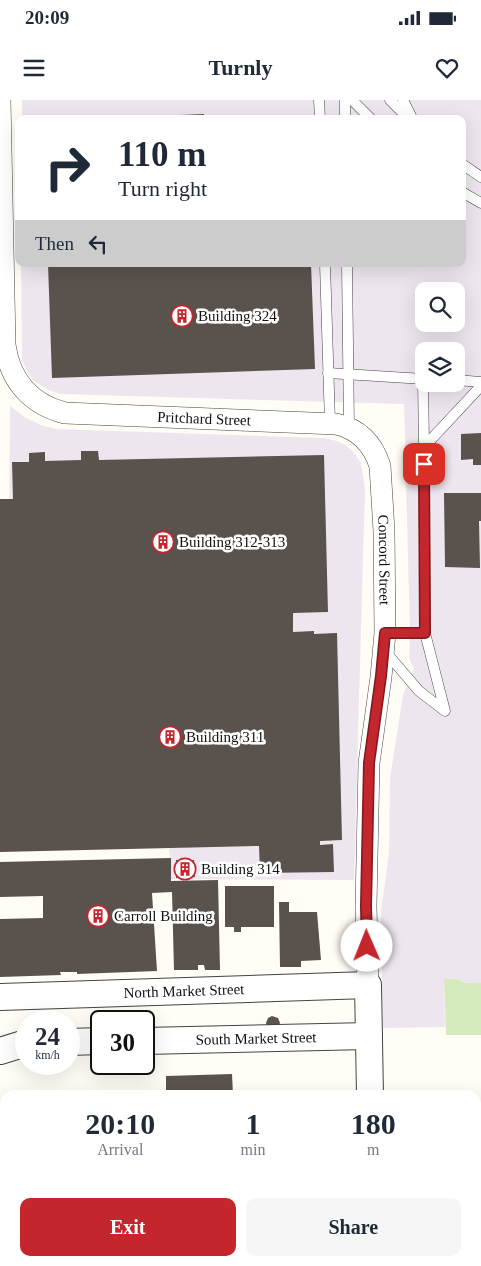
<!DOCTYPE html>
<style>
body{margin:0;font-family:Georgia,serif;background:#f6f6f7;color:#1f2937;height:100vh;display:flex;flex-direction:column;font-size:19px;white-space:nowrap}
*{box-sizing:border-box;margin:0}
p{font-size:16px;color:#747a83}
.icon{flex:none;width:28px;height:28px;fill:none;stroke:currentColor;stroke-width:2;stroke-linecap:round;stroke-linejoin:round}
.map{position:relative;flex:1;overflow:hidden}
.sheet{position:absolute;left:0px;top:990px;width:481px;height:176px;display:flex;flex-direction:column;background:#fff;border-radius:15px 15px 0 0;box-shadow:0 5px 20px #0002}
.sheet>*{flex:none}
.top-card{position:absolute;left:15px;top:15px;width:451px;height:152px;border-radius:10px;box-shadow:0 5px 20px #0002;background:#fff;color:#1f2937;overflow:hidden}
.fabs{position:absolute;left:415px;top:182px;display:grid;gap:10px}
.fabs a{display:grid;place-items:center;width:50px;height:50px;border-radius:10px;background:#fff;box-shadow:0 5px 20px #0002;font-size:25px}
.speed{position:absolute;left:15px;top:910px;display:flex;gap:10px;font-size:25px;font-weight:700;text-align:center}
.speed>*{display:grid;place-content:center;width:65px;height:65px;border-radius:50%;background:#fff;box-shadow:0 5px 20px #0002;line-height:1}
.speed small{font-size:12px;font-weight:400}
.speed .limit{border:2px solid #111;border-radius:8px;background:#fff;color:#111}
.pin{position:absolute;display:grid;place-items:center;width:42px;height:42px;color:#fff;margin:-21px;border-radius:10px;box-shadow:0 2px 8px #0006}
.me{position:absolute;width:55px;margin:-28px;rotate:359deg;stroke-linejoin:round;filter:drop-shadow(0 0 4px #0008)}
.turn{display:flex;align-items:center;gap:18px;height:105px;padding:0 20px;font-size:22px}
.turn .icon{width:65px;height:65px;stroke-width:2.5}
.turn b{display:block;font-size:35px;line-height:42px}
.then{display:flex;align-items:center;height:48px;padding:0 20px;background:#0003;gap:10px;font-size:19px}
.eta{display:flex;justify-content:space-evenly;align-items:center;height:85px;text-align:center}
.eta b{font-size:30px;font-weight:600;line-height:35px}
.cta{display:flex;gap:10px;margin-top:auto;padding:10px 20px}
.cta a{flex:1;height:58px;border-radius:10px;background:#c4262e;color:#fff;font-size:20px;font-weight:600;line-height:58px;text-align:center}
.cta a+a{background:#f6f6f7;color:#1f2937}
.status{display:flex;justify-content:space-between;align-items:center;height:35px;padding:0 25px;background:#fff;direction:ltr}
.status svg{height:14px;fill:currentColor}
header{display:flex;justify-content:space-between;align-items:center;height:65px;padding:0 20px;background:#fff;font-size:22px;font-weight:600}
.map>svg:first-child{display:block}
.industrial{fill:#eee6ef;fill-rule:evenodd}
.green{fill:#d5ebbd}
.water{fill:#b9e0f7;stroke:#3f96cf}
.building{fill:#5a524d}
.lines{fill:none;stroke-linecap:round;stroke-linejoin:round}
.service-casing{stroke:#444;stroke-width:11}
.minor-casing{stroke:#444;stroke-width:22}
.tertiary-casing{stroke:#444;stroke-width:28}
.service{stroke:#fff;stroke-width:10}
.minor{stroke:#fff;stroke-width:21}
.tertiary{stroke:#fff;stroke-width:26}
.route-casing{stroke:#7f191e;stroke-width:12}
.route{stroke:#c4262e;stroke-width:9}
.labels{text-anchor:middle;stroke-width:5;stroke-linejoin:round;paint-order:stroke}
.poi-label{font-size:15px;fill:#111;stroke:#fff;text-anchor:start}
.street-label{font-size:15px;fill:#111;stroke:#fff}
</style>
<div class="status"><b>20:09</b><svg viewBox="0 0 49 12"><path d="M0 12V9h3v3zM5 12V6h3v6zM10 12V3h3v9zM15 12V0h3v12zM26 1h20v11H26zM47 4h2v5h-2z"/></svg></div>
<header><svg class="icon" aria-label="menu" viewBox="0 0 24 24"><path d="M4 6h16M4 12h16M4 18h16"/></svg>Turnly<svg class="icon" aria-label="heart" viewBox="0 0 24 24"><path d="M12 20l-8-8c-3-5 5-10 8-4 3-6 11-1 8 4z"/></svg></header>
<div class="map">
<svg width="481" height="1166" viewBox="0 0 481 1166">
<rect width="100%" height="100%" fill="#fffdf5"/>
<g class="industrial">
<path d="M22 0H481V883H465L457 879H444L445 927 383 928 381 813 389 752 390 679 403 595 414 568 409 558 410 533 404 304 60 294 48 290 33 280 28 273 22 260 21 164H462V19H22ZM424 191H456V224H424ZM424 251H456V284H424Z"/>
<path d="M10 306 26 318 41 325 56 329 324 338 337 341 347 346 355 354 361 363 365 389 354 780 171 779 169 745 0 439H9Z"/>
</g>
<path class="green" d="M444 879H457L465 883H481V935H446Z"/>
<path class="water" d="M476 1108H481V1166L414 1165 412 1161H476Z"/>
<g class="building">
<path d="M204 14 205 19H135L134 17Z"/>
<path d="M48 164H311L315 269 52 278Z"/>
<path d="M481 333V365H473V359L461 360V334Z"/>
<path d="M81 351H98L99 360 324 355 328 512 293 513V532L314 531V534L337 533 342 740 320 741V745L333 744 334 772 260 773 259 746 0 752V399H13L12 362H29V353L45 352V361L81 360Z"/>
<path d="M444 393H481V421H479L480 468 445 467Z"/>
<path d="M171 758V781L218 780 220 870H205L204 865H198V870H174L172 792 152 793 157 871 77 874V872H60L61 875 0 877V819L43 818V796L0 797V762Z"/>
<path d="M176 760H194L195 777 176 778Z"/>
<path d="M225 786H274V827H241V832H234V827H225Z"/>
<path d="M279 802H289V812H317L321 860 301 861V867H280Z"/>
<path d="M272 916 278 918 280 923 278 928H268L266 923 268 918Z"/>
<path d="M232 974 233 995H166V976Z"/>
</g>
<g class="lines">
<g class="service-casing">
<g id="service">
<path d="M319 0 320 19"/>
<path d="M345 0V19"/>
<path d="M352 0 371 19"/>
<path d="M390 0 409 19"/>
<path d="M403 0 411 16"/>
<path d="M462 64 481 77"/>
<path d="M462 92 481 103"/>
<path d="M325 164 330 323"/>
<path d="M347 164 349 328"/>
<path d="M328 273 424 279"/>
<path d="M423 279 424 347"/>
<path d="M456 280 481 282"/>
<path d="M425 533 424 347 481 286"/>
<path d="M384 550 419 591 445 611 425 533H385"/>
</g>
</g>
<g class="minor-casing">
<g id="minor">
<path id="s1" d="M0 0 5 245C10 280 30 304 65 313L336 324C359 329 373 344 380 366L384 431 385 533 381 577 369 663 366 806 368 885"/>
</g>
</g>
<g class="tertiary-casing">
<g id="tertiary">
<path id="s2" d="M0 897 368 885 370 995"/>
<path id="s3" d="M144 941 369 936"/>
<path d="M69 942 101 941"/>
<path d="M0 951 26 943"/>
<path d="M0 1025 5 1085"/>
<path d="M7 1161V1166"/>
<path d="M373 1161V1166"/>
</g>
</g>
<use href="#service" class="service"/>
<use href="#minor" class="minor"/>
<use href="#tertiary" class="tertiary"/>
</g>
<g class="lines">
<g class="route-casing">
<path id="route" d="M367 846 366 806 369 663 381 576 385 533H425L424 364"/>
</g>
<use href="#route" class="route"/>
</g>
<defs>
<g id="building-ring" transform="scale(1.125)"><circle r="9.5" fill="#fff" stroke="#c4262e" stroke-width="1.5"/><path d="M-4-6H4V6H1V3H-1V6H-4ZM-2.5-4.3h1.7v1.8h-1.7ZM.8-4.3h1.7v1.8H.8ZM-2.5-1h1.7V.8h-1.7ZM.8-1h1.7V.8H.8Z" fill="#c4262e"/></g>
</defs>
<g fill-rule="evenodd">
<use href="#building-ring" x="182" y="216"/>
<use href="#building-ring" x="163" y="442"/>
<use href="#building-ring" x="170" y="637"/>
<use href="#building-ring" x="185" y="769"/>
<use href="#building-ring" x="98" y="816"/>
</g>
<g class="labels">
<g class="poi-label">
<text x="198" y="221">Building 324</text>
<text x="179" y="447">Building 312-313</text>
<text x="186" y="642">Building 311</text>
<text x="201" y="774">Building 314</text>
<text x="114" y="821">Carroll Building</text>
</g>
<g class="street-label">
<text dy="5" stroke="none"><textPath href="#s1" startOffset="481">Pritchard Street</textPath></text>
<text dy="5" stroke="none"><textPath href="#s1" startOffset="771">Concord Street</textPath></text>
<text dy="5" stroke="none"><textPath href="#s2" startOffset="184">North Market Street</textPath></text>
<text dy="5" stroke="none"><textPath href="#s3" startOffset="112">South Market Street</textPath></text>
</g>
</g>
</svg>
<div class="fabs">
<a><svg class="icon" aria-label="search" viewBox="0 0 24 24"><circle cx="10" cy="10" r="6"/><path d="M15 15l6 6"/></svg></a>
<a><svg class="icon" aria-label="layers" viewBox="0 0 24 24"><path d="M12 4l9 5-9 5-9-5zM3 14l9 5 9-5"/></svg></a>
</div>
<div class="speed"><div>24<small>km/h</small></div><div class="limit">30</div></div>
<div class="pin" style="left:424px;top:364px;background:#d93025"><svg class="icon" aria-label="arrive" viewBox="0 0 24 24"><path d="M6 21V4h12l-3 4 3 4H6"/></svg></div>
<svg class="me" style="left:367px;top:846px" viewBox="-20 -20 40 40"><circle r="19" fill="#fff"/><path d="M0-13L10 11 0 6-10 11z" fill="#c4262e"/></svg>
<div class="top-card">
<div class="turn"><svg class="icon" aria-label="right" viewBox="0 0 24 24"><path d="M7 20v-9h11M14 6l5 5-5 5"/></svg><div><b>110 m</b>Turn right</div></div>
<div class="then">Then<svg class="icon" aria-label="left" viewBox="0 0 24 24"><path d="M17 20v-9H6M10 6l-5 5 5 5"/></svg></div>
</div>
<section class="sheet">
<div class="eta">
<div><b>20:10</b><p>Arrival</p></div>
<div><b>1</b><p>min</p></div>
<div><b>180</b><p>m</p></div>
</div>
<div class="cta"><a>Exit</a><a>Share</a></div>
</section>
</div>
